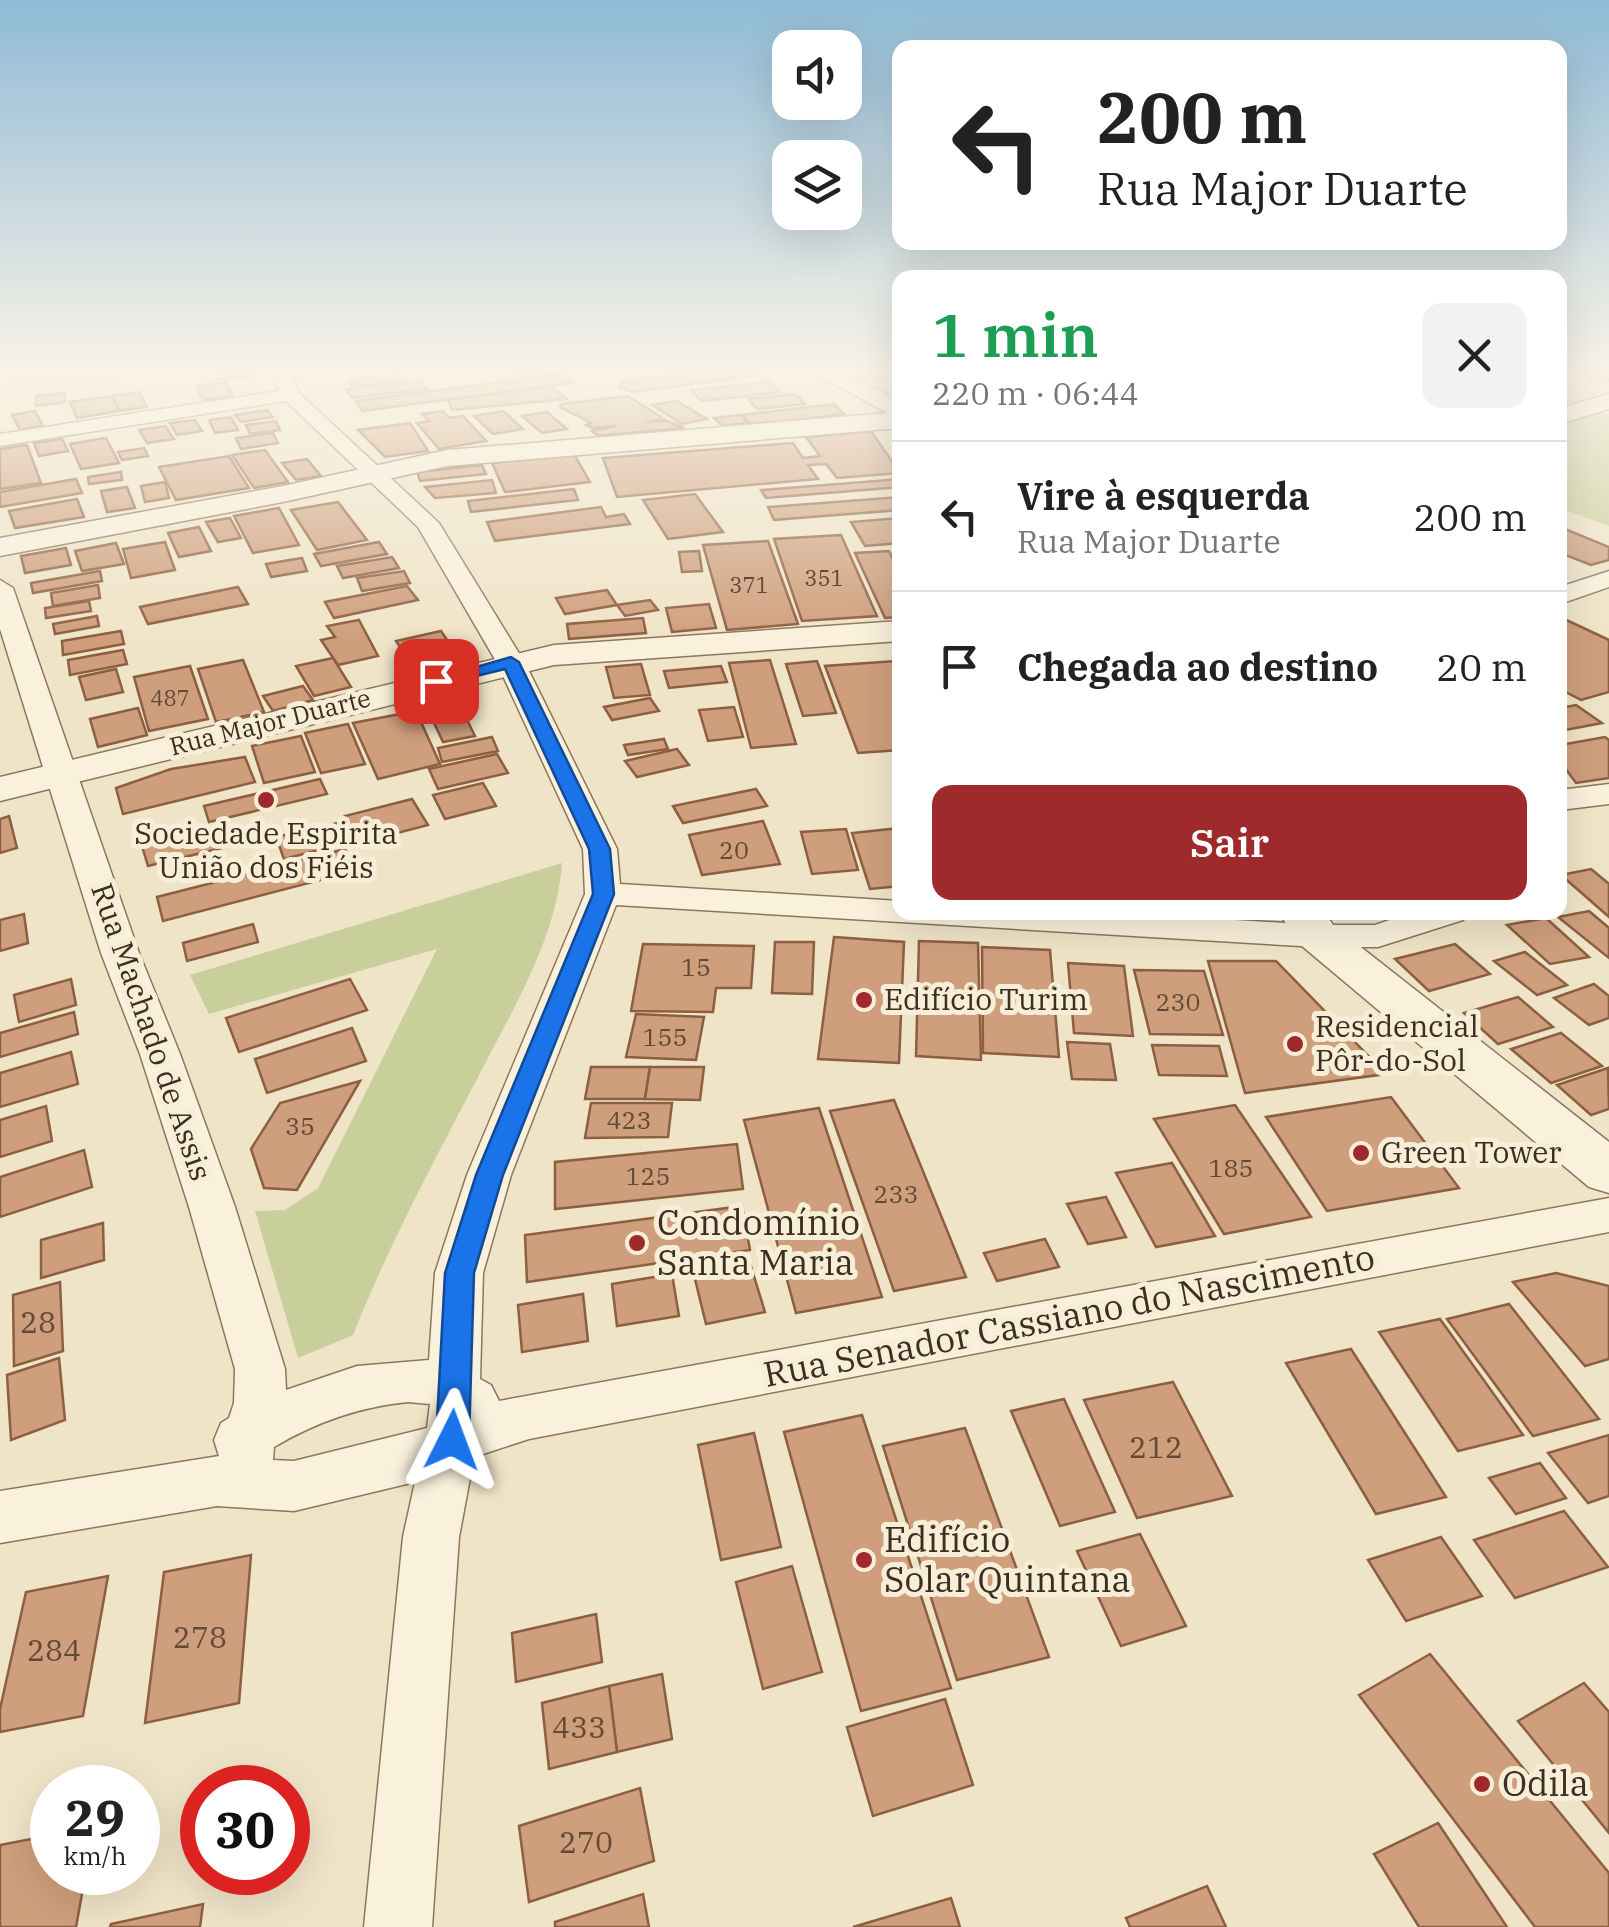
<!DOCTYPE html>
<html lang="pt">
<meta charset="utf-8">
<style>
body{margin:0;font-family:"IBM Plex Serif",serif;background:#f2f2f2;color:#222;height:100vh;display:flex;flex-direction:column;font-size:38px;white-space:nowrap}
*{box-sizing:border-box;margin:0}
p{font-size:32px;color:#767676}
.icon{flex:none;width:55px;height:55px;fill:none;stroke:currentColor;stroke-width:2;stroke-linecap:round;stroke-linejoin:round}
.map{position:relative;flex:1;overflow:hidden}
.details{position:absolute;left:892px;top:270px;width:675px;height:650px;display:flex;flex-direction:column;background:#fff;border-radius:20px;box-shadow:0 10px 40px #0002}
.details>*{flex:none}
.guide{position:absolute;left:892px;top:40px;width:675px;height:210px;border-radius:20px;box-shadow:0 10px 40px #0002;background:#fff;color:#222;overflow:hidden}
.tools{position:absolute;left:772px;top:30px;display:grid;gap:20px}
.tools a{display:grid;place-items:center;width:90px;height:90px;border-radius:20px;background:#fff;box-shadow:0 10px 40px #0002;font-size:50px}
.speed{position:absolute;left:30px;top:1765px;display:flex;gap:20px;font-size:50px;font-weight:700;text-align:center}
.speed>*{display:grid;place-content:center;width:130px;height:130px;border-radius:50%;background:#fff;box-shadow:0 10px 40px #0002;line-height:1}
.speed small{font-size:25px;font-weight:400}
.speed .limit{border:15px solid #d22;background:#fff;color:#111}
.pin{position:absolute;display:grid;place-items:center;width:85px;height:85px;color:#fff;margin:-42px;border-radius:20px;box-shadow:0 5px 15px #0006}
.me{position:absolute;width:110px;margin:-55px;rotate:3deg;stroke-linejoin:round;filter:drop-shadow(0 0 8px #0008)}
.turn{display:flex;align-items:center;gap:35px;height:210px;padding:0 40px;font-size:45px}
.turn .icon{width:130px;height:130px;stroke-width:2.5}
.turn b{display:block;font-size:70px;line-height:85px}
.round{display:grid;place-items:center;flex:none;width:105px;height:105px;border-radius:20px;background:#f2f2f2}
.headline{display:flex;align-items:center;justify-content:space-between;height:170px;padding:0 40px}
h1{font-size:60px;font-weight:600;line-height:75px;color:#1e9e55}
.button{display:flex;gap:20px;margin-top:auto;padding:20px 40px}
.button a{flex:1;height:115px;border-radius:20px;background:#9e2a2b;color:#fff;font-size:40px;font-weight:600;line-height:115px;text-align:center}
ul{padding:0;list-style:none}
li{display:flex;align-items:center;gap:30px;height:150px;padding:0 40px;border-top:2px solid #e0e0e0}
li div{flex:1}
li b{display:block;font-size:38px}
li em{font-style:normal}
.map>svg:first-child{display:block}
.green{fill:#c9cf9b}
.building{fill:#cf9f7d;stroke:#8d5f41;stroke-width:2.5}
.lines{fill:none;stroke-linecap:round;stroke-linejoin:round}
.minor-casing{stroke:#8d765c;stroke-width:3}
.tertiary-casing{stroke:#8d765c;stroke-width:3}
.minor{fill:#faf1dc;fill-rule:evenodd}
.tertiary{fill:#faf1dc;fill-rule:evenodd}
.route{fill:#1a73e8;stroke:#114b97;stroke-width:2.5}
.poi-dot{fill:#9e2a2b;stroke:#f7eed8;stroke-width:4}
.labels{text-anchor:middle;stroke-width:10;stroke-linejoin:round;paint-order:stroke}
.far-number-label{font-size:22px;fill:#624a37}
.far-street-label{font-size:25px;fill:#3d2e20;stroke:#f7eed8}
.number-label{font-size:25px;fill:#624a37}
.poi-label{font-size:30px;fill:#3d2e20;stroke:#f7eed8;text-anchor:start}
.street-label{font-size:30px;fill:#3d2e20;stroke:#f7eed8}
.near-number-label{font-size:30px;fill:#624a37}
.near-poi-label{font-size:35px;fill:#3d2e20;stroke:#f7eed8;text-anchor:start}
.near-street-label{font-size:35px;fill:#3d2e20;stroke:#f7eed8}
</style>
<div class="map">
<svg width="1609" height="1927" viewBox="0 0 1609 1927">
<rect width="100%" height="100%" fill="#f0e4c8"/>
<g class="green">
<path d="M137 368 124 372 118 382 19 390H10L15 378 0 369Z"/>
<path d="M1560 395 1609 414V526L1560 508Z"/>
<path d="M562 863C557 939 510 1014 476 1081 432 1165 388 1247 353 1335L298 1358 255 1211 285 1210 318 1188 437 949 209 1014 190 975Z"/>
</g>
<g class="building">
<path d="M550 368H601L520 378 515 372Z"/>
<path d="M725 368H746L754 372 746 377 633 392 619 387 623 381Z"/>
<path d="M1560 368H1609V381L1606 382Z"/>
<path d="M257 371 252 378 217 379 223 372Z"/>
<path d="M563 374 572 383 362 411 356 401Z"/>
<path d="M395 375 398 381 352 386 349 380Z"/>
<path d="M420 380 427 389 352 398 346 389Z"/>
<path d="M226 382 233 396 203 400 196 386Z"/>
<path d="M770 382 781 392 701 401 691 390Z"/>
<path d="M552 387 567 399 452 410 448 400Z"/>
<path d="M139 392 147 407 119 411 112 396Z"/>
<path d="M65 393V402L36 406V396Z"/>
<path d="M795 394 805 404 757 409 748 399Z"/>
<path d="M112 396 119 411 77 418 70 402Z"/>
<path d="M628 396 664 419 647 422 668 421 684 428 598 436 592 431 616 426 592 428 586 425 591 423 560 407 562 404Z"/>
<path d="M677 401 707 419 682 424 652 405Z"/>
<path d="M834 404 844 414 767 424 749 423 741 415Z"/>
<path d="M267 410 273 417 241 422 235 415Z"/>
<path d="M35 411 43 426 20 430 12 415Z"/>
<path d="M443 411 449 418 463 416 486 441 439 449 417 423 429 421 422 414Z"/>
<path d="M503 411 523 429 493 434 474 416Z"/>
<path d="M547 412 567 429 542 433 522 416Z"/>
<path d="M741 415 749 423 722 426 714 418Z"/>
<path d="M231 417 238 430 215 433 209 420Z"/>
<path d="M195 420 202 431 177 435 170 423Z"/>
<path d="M276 421 280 430 250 434 246 425Z"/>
<path d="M410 423 428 451 385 457 358 430Z"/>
<path d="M165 426 174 439 147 443 139 430Z"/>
<path d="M871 431 900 473 837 478 826 464 808 465 818 479 617 497 603 458 793 443 803 458 820 456 806 437Z"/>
<path d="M273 433 278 443 241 449 236 438Z"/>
<path d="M106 438 119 463 81 469 70 444Z"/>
<path d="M62 439 68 451 39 456 34 443Z"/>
<path d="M27 445 41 483 0 489V449Z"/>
<path d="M144 448 148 456 122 460 118 452Z"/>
<path d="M265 450 288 482 254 488 232 455Z"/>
<path d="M574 454 590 482 505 492 492 463Z"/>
<path d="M229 456 249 488 176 500 159 467Z"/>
<path d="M307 459 321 476 296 480 282 463Z"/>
<path d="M482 465 486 474 420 481 417 472Z"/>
<path d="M121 472 122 480 89 484 88 477Z"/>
<path d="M76 479 82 493 0 507V492Z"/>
<path d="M900 479V487L766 498 761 490Z"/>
<path d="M492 480 496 493 435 498 425 487Z"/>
<path d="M165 482 169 498 145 502 141 486Z"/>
<path d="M127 487 135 508 107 512 101 491Z"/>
<path d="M574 489 578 500 471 512 468 501Z"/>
<path d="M695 494 723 532 668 539 643 500Z"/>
<path d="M900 497V510L774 520 768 507Z"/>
<path d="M77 499 84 517 15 528 9 511Z"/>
<path d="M338 502 367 540 317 550 291 510Z"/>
<path d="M601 507 606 517 624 514 630 524 495 541 487 522Z"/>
<path d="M279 508 299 545 253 553 234 516Z"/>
<path d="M230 518 241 538 218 542 206 522Z"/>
<path d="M900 518V543L865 546 851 522Z"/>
<path d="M199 527 211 551 179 557 168 533Z"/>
<path d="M1560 527 1609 547V560L1591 565 1560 553Z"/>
<path d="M841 535 877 616 802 621 774 539Z"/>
<path d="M768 541 798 624 727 630 703 545Z"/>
<path d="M165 542 175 570 131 578 123 549Z"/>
<path d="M379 542 387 554 321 566 314 554Z"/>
<path d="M116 543 124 564 82 571 75 551Z"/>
<path d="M66 548 71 565 25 573 21 556Z"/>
<path d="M699 551 702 571 682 572 679 552Z"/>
<path d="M889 551 900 574V617L885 618 855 553Z"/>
<path d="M392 557 399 568 343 578 337 566Z"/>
<path d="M302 558 307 571 271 577 266 564Z"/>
<path d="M100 571 102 581 33 593 31 583Z"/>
<path d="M404 571 410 583 362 591 357 578Z"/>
<path d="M98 585 100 598 53 606 51 593Z"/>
<path d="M407 586 418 600 334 618 325 602Z"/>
<path d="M238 587 248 604 148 624 140 607Z"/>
<path d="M607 590 617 605 565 614 556 598Z"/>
<path d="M650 600 658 610 625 616 617 605Z"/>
<path d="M89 601 91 611 46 618 45 608Z"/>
<path d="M709 604 716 628 672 632 666 608Z"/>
<path d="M97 616 99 626 55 634 53 624Z"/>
<path d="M1560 617 1609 640V692L1581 700 1560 689Z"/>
<path d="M643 618 646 633 569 639 567 624Z"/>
<path d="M359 620 378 656 338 665 321 640 335 637 327 626Z"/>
<path d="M121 631 124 644 63 655 62 641Z"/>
<path d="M441 631 460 659 416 670 396 641Z"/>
<path d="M123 650 127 664 70 675 68 660Z"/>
<path d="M333 658 351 687 314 696 296 666Z"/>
<path d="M243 660 264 712 216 722 198 669Z"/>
<path d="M770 660 796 744 751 748 729 663Z"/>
<path d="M817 661 836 713 803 716 786 664Z"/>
<path d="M896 661 900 669V750L858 753 825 666Z"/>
<path d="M641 664 650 695 614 698 606 667Z"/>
<path d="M190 666 208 719 149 731 134 677Z"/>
<path d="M721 666 727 682 669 688 664 671Z"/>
<path d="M116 669 123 692 86 700 79 677Z"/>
<path d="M303 686 313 700 273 711 263 696Z"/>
<path d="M650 698 659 711 612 720 604 707Z"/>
<path d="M459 704 475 736 443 742 428 710Z"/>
<path d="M1576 705 1602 723 1560 731V708Z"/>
<path d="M734 707 743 737 708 741 699 710Z"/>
<path d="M138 708 147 735 98 747 90 719Z"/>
<path d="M416 711 440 764 378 779 353 723Z"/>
<path d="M348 724 365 764 321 773 305 733Z"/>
<path d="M301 736 315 772 264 783 252 746Z"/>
<path d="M492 737 498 751 442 762 438 748Z"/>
<path d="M1605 737 1609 740V778L1576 783 1560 761V745Z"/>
<path d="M664 739 668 749 628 755 624 745Z"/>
<path d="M677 749 689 765 637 777 625 761Z"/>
<path d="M497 754 508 773 438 789 429 769Z"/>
<path d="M245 757 255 782 123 814 116 788 171 769Z"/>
<path d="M320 779 327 794 209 822 204 806Z"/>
<path d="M483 783 496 806 445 819 433 795Z"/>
<path d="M756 789 767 806 683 823 673 806Z"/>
<path d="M412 799 428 825 359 843 345 816Z"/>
<path d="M9 816 17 848 0 853V819Z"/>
<path d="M763 821 780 864 702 875 689 835Z"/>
<path d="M338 823 347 843 284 859 276 837Z"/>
<path d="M228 825 234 845 148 866 142 846Z"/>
<path d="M900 828V886L870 889 852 833Z"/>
<path d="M846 829 858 870 812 874 801 832Z"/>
<path d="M345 849 355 871 163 921 157 897Z"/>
<path d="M1591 869 1609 884V917L1561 875Z"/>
<path d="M1589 911 1609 928V958L1558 917Z"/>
<path d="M24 914 28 943 0 951V920Z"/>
<path d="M1546 918 1589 957 1550 964 1507 925Z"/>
<path d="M253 924 258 942 187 961 183 943Z"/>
<path d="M834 937 904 942 899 1063 818 1059Z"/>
<path d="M919 941 978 943 981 1060 916 1056Z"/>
<path d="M775 942H814L812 994 772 993Z"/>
<path d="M643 944 754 946 751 988H716L713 1012 631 1011Z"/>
<path d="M1455 944 1490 974 1429 991 1395 959Z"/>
<path d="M982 947 1050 950 1059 1057 983 1053Z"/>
<path d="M1525 952 1567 985 1537 995 1494 961Z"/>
<path d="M1208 961H1276L1386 1074 1245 1093Z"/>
<path d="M1068 963 1124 966 1133 1036 1074 1033Z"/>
<path d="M1134 970 1204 971 1223 1035 1150 1034Z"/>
<path d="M71 979 76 1005 19 1022 14 995Z"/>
<path d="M350 979 367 1010 239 1052 226 1018Z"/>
<path d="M1594 984 1609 996V1018L1589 1025 1554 998Z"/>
<path d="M1518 997 1553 1027 1498 1044 1464 1013Z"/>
<path d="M74 1012 78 1034 0 1057V1033Z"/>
<path d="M636 1014 704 1017 696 1060 626 1057Z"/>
<path d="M352 1028 366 1061 267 1093 255 1059Z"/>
<path d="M1561 1033 1602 1066 1551 1083 1511 1049Z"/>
<path d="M1067 1042 1110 1044 1116 1080 1072 1079Z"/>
<path d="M1152 1045 1219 1046 1227 1076 1159 1075Z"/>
<path d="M71 1052 78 1084 0 1107V1073Z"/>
<path d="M591 1067H650L645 1099H585Z"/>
<path d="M650 1067H704L700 1100 645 1099Z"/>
<path d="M1608 1068 1609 1109 1591 1115 1557 1085Z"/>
<path d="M360 1081 297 1190 264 1188 251 1149 280 1103Z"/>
<path d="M1391 1097 1459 1188 1327 1211 1266 1117Z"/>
<path d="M894 1100 966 1277 894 1291 830 1111Z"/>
<path d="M591 1103H672L668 1137 585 1138Z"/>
<path d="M1235 1105 1311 1217 1224 1234 1154 1119Z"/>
<path d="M46 1106 52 1141 0 1157V1120Z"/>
<path d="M819 1108 882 1297 796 1313 744 1120Z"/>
<path d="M737 1144 743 1189 555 1209V1162Z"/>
<path d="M84 1150 92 1187 0 1217V1177Z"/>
<path d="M1172 1163 1215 1236 1156 1247 1116 1173Z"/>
<path d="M1106 1197 1126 1237 1088 1244 1067 1204Z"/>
<path d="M742 1206 750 1250 527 1282 525 1235Z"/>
<path d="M103 1223 104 1260 41 1278V1240Z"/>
<path d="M1045 1239 1059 1267 997 1281 984 1253Z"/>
<path d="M749 1260 765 1312 706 1324 693 1271Z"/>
<path d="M1556 1273 1609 1286V1359L1585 1366 1513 1282Z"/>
<path d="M672 1274 679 1316 617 1326 612 1284Z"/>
<path d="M60 1282 63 1351 14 1366 13 1295Z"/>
<path d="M583 1294 588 1341 522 1352 518 1305Z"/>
<path d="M1509 1304 1599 1419 1533 1436 1447 1319Z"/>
<path d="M1440 1319 1523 1435 1458 1451 1379 1332Z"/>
<path d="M1351 1349 1446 1497 1376 1514 1286 1363Z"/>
<path d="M59 1358 65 1420 11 1440 7 1375Z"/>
<path d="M1173 1382 1232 1496 1137 1518 1084 1400Z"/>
<path d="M1064 1399 1115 1512 1060 1526 1011 1411Z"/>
<path d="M862 1415 951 1688 861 1711 784 1432Z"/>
<path d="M965 1428 1049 1657 957 1680 883 1446Z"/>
<path d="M754 1433 781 1547 721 1560 698 1445Z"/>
<path d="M1609 1435V1496L1588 1503 1548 1453Z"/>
<path d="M1540 1463 1566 1498 1516 1514 1489 1478Z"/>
<path d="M1564 1511 1608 1567 1515 1598 1474 1540Z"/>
<path d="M1140 1534 1186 1626 1121 1646 1077 1551Z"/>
<path d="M1441 1537 1482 1596 1406 1621 1368 1560Z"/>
<path d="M251 1555 239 1703 145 1723 164 1572Z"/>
<path d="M792 1566 822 1672 763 1689 736 1582Z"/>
<path d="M108 1576 83 1716 0 1732V1709L26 1592Z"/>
<path d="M596 1614 602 1662 516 1682 512 1633Z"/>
<path d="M1430 1654 1609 1873V1927H1535L1359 1695Z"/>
<path d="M662 1674 672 1739 617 1752 609 1686Z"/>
<path d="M1584 1683 1609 1712V1833L1518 1721Z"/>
<path d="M609 1686 617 1752 549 1769 542 1703Z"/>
<path d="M945 1699 973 1785 873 1816 847 1727Z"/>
<path d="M640 1788 654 1861 529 1902 519 1826Z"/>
<path d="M1438 1823 1507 1927H1419L1374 1854Z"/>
<path d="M52 1835V1872H86L76 1927H0V1845Z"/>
<path d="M1207 1886 1226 1927H1130L1126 1918Z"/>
<path d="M643 1894 649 1927H555V1922Z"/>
<path d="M951 1898 960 1927H853Z"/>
<path d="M203 1904 200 1927H110L111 1924Z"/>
</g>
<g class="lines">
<g class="minor-casing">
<g id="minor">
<path d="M280 368H298L293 378 299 393 439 523 525 663 617 849 620 884 900 901V912H1103L1318 925H1375L1413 912H1468L1463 920 1378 947H1318L616 905 511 1175 483 1273 480 1379 491 1385 499 1401 1609 1198V1232L529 1439 474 1457 459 1537 432 1927H364L403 1537 415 1482 294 1511 217 1506 0 1543V1491L219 1456 214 1440 221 1423 229 1418 234 1403 235 1369 189 1207 140 1054 101 953 0 629V580L13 588 139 953 180 1054 235 1207 285 1369 286 1390 357 1366 429 1360 435 1273 467 1175 585 894 583 849 497 663 418 527 286 401 0 446V434L279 391 275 378ZM408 1402 430 1404 427 1428 294 1461 273 1460 274 1447C316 1422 359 1407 408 1402Z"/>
<path d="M1609 571V587L1560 604V587Z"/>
<path d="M1609 784V804L1560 810V790Z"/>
</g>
</g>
<g class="tertiary-casing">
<g id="tertiary">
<path d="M804 368H833L900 400V428L447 466 283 502 0 556V538L283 486 447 450 888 413Z"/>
<path d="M1609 394V409L1560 424V408Z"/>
<path d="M900 621V641L554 665 0 801V777L554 645Z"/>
<path d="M1278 912H1324L1334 926 1609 1142V1193L1589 1187 1302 946Z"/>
</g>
</g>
<use href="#minor" class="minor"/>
<use href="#tertiary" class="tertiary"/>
</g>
<linearGradient id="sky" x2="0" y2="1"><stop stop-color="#8fbad6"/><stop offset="0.58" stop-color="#f8f3e6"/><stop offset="1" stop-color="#f8f3e6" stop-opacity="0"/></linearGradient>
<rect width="1609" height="638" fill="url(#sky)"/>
<path class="route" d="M511 657 519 662 610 849 614 894 503 1175 474 1273 469 1440 464 1450 452 1455 441 1450 436 1440 445 1273 476 1175 593 894 589 849 505 669 436 686 428 681Z"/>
<g class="poi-dot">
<circle cx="266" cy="800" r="10"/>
<circle cx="864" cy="1000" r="10"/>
<circle cx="1295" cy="1044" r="10"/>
<circle cx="1361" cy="1153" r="10"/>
<circle cx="637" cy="1243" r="10"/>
<circle cx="864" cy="1560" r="10"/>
<circle cx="1482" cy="1784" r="10"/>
</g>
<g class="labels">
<g class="far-number-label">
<text x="824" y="586">351</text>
<text x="749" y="593">371</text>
<text x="170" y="706">487</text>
</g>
<g class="far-street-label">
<text transform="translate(270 722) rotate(-14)" y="9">Rua Major Duarte</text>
</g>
<g class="number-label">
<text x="734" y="859">20</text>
<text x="696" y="976">15</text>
<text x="1178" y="1011">230</text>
<text x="665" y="1046">155</text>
<text x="629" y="1129">423</text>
<text x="300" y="1135">35</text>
<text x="1231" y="1177">185</text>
<text x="648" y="1185">125</text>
<text x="896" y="1203">233</text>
</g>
<g class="poi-label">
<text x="266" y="844" text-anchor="middle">Sociedade Espirita<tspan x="266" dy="34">União dos Fiéis</tspan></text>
<text x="884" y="1010">Edifício Turim</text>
<text x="1315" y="1037">Residencial<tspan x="1315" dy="34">Pôr-do-Sol</tspan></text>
<text x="1381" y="1163">Green Tower</text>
</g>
<g class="street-label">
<text transform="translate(151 1032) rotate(71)" y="10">Rua Machado de Assis</text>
</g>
<g class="near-number-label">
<text x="38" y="1333">28</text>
<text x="1156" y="1458">212</text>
<text x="200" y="1648">278</text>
<text x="54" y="1661">284</text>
<text x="579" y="1738">433</text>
<text x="586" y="1853">270</text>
</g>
<g class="near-poi-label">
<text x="657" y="1235">Condomínio<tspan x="657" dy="40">Santa Maria</tspan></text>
<text x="884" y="1552">Edifício<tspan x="884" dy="40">Solar Quintana</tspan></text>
<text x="1502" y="1796">Odila</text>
</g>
<g class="near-street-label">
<text transform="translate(1069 1316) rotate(-11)" y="12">Rua Senador Cassiano do Nascimento</text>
</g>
</g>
</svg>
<div class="tools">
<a><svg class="icon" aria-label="sound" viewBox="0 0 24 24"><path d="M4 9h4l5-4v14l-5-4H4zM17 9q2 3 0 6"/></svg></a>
<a><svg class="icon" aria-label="layers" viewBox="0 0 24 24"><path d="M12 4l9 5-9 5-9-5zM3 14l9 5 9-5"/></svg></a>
</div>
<div class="speed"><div>29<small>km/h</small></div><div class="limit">30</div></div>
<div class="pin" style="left:436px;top:681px;background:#d93025"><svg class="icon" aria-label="arrive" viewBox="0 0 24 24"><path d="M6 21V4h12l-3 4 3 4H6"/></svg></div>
<svg class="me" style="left:452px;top:1440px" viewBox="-20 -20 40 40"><path d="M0-17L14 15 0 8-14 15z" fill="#1a73e8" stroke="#fff" stroke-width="4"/></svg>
<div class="guide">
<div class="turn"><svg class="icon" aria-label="left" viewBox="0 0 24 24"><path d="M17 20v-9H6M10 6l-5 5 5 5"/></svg><div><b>200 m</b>Rua Major Duarte</div></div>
</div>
<section class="details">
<div class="headline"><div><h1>1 min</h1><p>220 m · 06:44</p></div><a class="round"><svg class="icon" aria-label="close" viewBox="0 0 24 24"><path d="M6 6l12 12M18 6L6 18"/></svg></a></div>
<ul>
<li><svg class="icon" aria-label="left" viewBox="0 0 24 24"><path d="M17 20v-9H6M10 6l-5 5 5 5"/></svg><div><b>Vire à esquerda</b><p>Rua Major Duarte</p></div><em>200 m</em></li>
<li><svg class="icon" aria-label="arrive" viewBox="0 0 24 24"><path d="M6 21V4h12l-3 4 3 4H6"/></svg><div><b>Chegada ao destino</b></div><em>20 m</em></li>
</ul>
<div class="button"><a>Sair</a></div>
</section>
</div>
